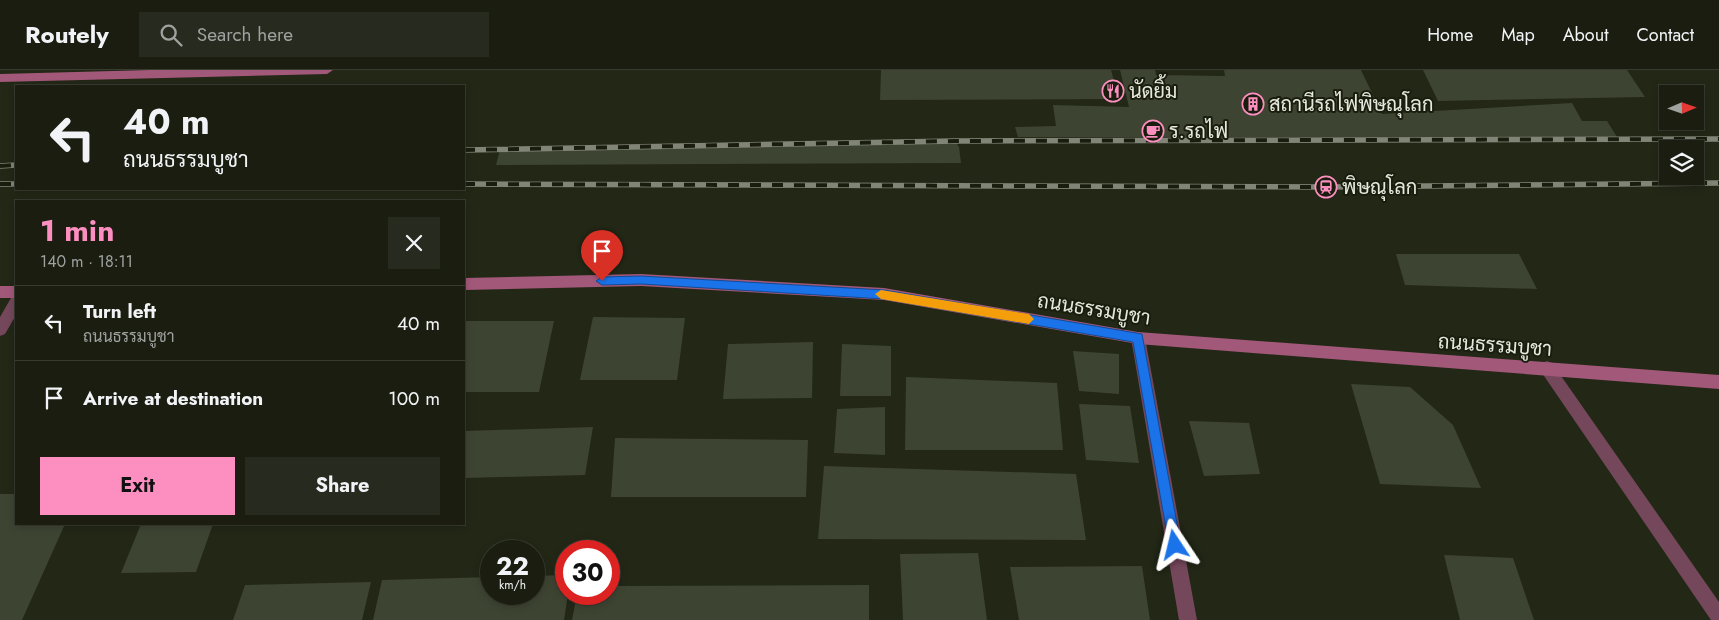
<!DOCTYPE html>
<meta charset="utf-8">
<style>
body{margin:0;font-family:Jost,Sarabun,sans-serif;background:#272a1e;color:#f1f3f6;height:100vh;display:flex;flex-direction:column;font-size:19px;white-space:nowrap}
*{box-sizing:border-box;margin:0}
p{font-size:16px;color:#9fa29f}
.icon{flex:none;width:28px;height:28px;fill:none;stroke:currentColor;stroke-width:2;stroke-linecap:round;stroke-linejoin:round}
.map{position:relative;flex:1;overflow:hidden}
.sheet{position:absolute;left:15px;top:130px;width:450px;height:325px;display:flex;flex-direction:column;background:#1a1d10;border-radius:0px;box-shadow:0 2px 8px #0003,0 0 0 1px #383b30}
.sheet>*{flex:none}
.hud{position:absolute;left:15px;top:15px;width:450px;height:105px;border-radius:0px;box-shadow:0 2px 8px #0003,0 0 0 1px #383b30;background:#1a1d10;color:#f1f3f6;overflow:hidden}
.needle{width:32px;rotate:88deg}
.controls{position:absolute;left:1659px;top:15px;display:grid;gap:10px}
.controls a{display:grid;place-items:center;width:45px;height:45px;border-radius:0px;background:#1a1d10;box-shadow:0 2px 8px #0003,0 0 0 1px #383b30;font-size:25px}
.speed{position:absolute;left:480px;top:470px;display:flex;gap:10px;font-size:25px;font-weight:700;text-align:center}
.speed>*{display:grid;place-content:center;width:65px;height:65px;border-radius:50%;background:#1a1d10;box-shadow:0 2px 8px #0003,0 0 0 1px #383b30;line-height:1}
.speed small{font-size:12px;font-weight:400}
.speed .limit{border:8px solid #d22;background:#fff;color:#111}
.pin{position:absolute;display:grid;place-items:center;width:42px;height:42px;color:#fff;margin:-51px -21px;border-radius:50% 50% 50% 0;rotate:-45deg;box-shadow:0 0 5px #0007}
.pin .icon{rotate:45deg}
.me{position:absolute;width:55px;margin:-28px;rotate:350deg;stroke-linejoin:round;filter:drop-shadow(0 0 4px #0008)}
.turn{display:flex;align-items:center;gap:18px;height:105px;padding:0 25px;font-size:22px}
.turn .icon{width:65px;height:65px;stroke-width:2.5}
.turn b{display:block;font-size:35px;line-height:42px}
.round{display:grid;place-items:center;flex:none;width:52px;height:52px;border-radius:0px;background:#272a1e}
.summary{display:flex;align-items:center;justify-content:space-between;height:85px;padding:0 25px}
h1{font-size:30px;font-weight:700;line-height:38px;color:#fd8ec0}
.cta{display:flex;gap:10px;margin-top:auto;padding:10px 25px}
.cta a{flex:1;height:58px;border-radius:0px;background:#fd8ec0;color:#111;font-size:20px;font-weight:700;line-height:58px;text-align:center}
.cta a+a{background:#272a1e;color:#f1f3f6}
ul{padding:0;list-style:none}
li{display:flex;align-items:center;gap:15px;height:75px;padding:0 25px;border-top:1px solid #383b30}
li div{flex:1}
li b{display:block;font-size:19px}
li em{font-style:normal}
header{display:flex;align-items:center;gap:30px;box-sizing:border-box;height:70px;padding:0 25px;background:#1a1d10;border-bottom:1px solid #383b30}
header strong{font-size:24px}
nav{display:flex;gap:28px;margin-inline-start:auto;font-size:18px}
.search{width:350px;height:45px;background:#272a1e;display:flex;align-items:center;gap:12px;box-sizing:border-box;padding:0 18px;border-radius:0px;color:#9fa29f;font-size:19px}
.map>svg:first-child{display:block}
.building{fill:#3e4432}
.lines{fill:none;stroke-linecap:round;stroke-linejoin:round}
.street{fill:#75475b;fill-rule:evenodd}
.secondary{fill:#a25879;fill-rule:evenodd}
.rail-casing{stroke:#818577;stroke-width:5.5}
.rail{stroke:#191d0d;stroke-width:4;stroke-dasharray:11;stroke-linecap:butt}
.route{fill:#1a73e8;stroke:#114b97}
.slow{fill:#f59e0b}
.labels{text-anchor:middle;stroke-width:4;stroke-linejoin:round;paint-order:stroke}
.poi-label{font-size:20px;fill:#e5e8dd;stroke:#191d0d;text-anchor:start}
.street-label{font-size:20px;fill:#e5e8dd;stroke:#191d0d}
</style>
<header>
<strong>Routely</strong>
<div class="search"><svg class="icon" aria-label="search" viewBox="0 0 24 24"><circle cx="10" cy="10" r="6"/><path d="M15 15l6 6"/></svg>Search here</div>
<nav><a>Home</a><a>Map</a><a>About</a><a>Contact</a></nav>
</header>
<div class="map">
<svg width="1719" height="550" viewBox="0 0 1719 550">
<rect width="100%" height="100%" fill="#222716"/>
<g class="building">
<path d="M881 0H1111L1119 29 880 30Z"/>
<path d="M1120 0H1155L1156 5 1225 6 1224 0H1361L1382 44 1572 33 1582 51H1607L1617 67H1018L1015 57 1056 56 1053 35 1129 37Z"/>
<path d="M1423 0H1627L1645 27 1438 31Z"/>
<path d="M955 71 959 77 961 93 496 95 500 79Z"/>
<path d="M1396 184H1519L1537 219 1405 215Z"/>
<path d="M593 247 685 248 677 310H580Z"/>
<path d="M464 251H554L539 322H464Z"/>
<path d="M813 272 812 328 723 329 728 274Z"/>
<path d="M842 274 891 276V326H840Z"/>
<path d="M1073 281 1119 284V324L1079 321Z"/>
<path d="M906 307 1057 313 1063 380H905Z"/>
<path d="M1351 314 1410 317 1453 355 1481 418 1380 414Z"/>
<path d="M1079 334 1130 336 1139 393 1086 390Z"/>
<path d="M885 337V385L834 383 837 339Z"/>
<path d="M1189 351 1249 353 1260 404 1204 406Z"/>
<path d="M593 357 585 405 464 408V361Z"/>
<path d="M615 368 808 370 806 427H611Z"/>
<path d="M824 396 1076 404 1086 470 818 469Z"/>
<path d="M0 424H16V454H65L22 550H0Z"/>
<path d="M141 454H213L196 502 121 503Z"/>
<path d="M978 483 987 550H903L900 484Z"/>
<path d="M1444 485 1513 488 1534 550H1460Z"/>
<path d="M1142 496 1150 550H1019L1010 497Z"/>
<path d="M566 505 568 524 564 550H373L382 510 491 507V524H534V506Z"/>
<path d="M371 512 362 550H233L245 515Z"/>
<path d="M869 515V550H572L577 524H609V516Z"/>
</g>
<g class="lines">
<g class="street">
<path d="M16 226V245L5 264 0 266V247L11 228Z"/>
<path d="M1138 262 1143 264 1145 268 1197 550H1179L1131 268 1133 264Z"/>
<path d="M1547 291 1552 293 1719 532V550H1711L1542 303 1539 298 1542 293Z"/>
</g>
<g class="secondary">
<path d="M151 0H333L327 4 0 12V4Z"/>
<path d="M641 204 884 218 1138 262 1719 305V319L1138 274 884 230 641 216 464 220V208Z"/>
<rect x="0" y="216" width="16" height="12"/>
</g>
<g class="rail-casing">
<g id="rail">
<path d="M464 80 955 71 1719 69"/>
<path d="M0 96 16 95"/>
<path d="M0 114H16"/>
<path d="M464 114 1326 117 1719 113"/>
</g>
</g>
<use href="#rail" class="rail"/>
</g>
<path class="route" d="M641 206 884 220 1142 264 1181 475 1180 479 1175 481 1170 479 1169 475 1133 272 884 229 641 214 602 215 596 211 602 207Z"/>
<path class="slow" d="M881 220 1029 244 1034 249 1029 254 881 229 875 224Z"/>
<defs>
<g id="restaurant-ring" transform="scale(1.125)"><circle r="9.5" fill="#191d0d" stroke="#fd8ec0" stroke-width="1.5"/><path d="M-5-6h1v4h1v-4h1v4h1v-4h1v5L-1.5 .5V6h-2V.5L-5-1ZM5-6V6H3V1.5H1.5Q1.5-4 5-6Z" fill="#fd8ec0"/></g>
<g id="building-ring" transform="scale(1.125)"><circle r="9.5" fill="#191d0d" stroke="#fd8ec0" stroke-width="1.5"/><path d="M-4-6H4V6H1V3H-1V6H-4ZM-2.5-4.3h1.7v1.8h-1.7ZM.8-4.3h1.7v1.8H.8ZM-2.5-1h1.7V.8h-1.7ZM.8-1h1.7V.8H.8Z" fill="#fd8ec0"/></g>
<g id="cafe-ring" transform="scale(1.125)"><circle r="9.5" fill="#191d0d" stroke="#fd8ec0" stroke-width="1.5"/><path d="M-5.5-4.5H6V0H3Q3 3.5 0 3.5H-2.5Q-5.5 3.5-5.5 0ZM3-3.2v2h1.7v-2ZM-6 4.5H4V6H-6Z" fill="#fd8ec0"/></g>
<g id="station-ring" transform="scale(1.125)"><circle r="9.5" fill="#191d0d" stroke="#fd8ec0" stroke-width="1.5"/><path d="M-3-6H3Q5-6 5-4V2Q5 4 3 4L4.5 6H3L1.5 4h-3L-3 6H-4.5L-3 4Q-5 4-5 2V-4Q-5-6-3-6ZM-3.5-4v3h7v-3ZM-3.5 1v1.5H-2V1ZM2 1v1.5H3.5V1Z" fill="#fd8ec0"/></g>
</defs>
<g fill-rule="evenodd">
<use href="#restaurant-ring" x="1113" y="21"/>
<use href="#building-ring" x="1253" y="34"/>
<use href="#cafe-ring" x="1153" y="61"/>
<use href="#station-ring" x="1326" y="117"/>
</g>
<g class="labels">
<g class="poi-label">
<text x="1129" y="28">นัดยิ้ม</text>
<text x="1269" y="41">สถานีรถไฟพิษณุโลก</text>
<text x="1169" y="68">ร.รถไฟ</text>
<text x="1342" y="124">พิษณุโลก</text>
</g>
<g class="street-label">
<text transform="translate(1094 239) rotate(9)" y="7">ถนนธรรมบูชา</text>
<text transform="translate(1495 275) rotate(4)" y="7">ถนนธรรมบูชา</text>
</g>
</g>
</svg>
<div class="controls">
<a><svg class="needle" viewBox="-14 -14 28 28"><path d="M0-13l5 13h-10z" fill="#e53935"/><path d="M0 13l5-13h-10z" fill="#9fa29f"/></svg></a>
<a><svg class="icon" aria-label="layers" viewBox="0 0 24 24"><path d="M12 4l9 5-9 5-9-5zM3 14l9 5 9-5"/></svg></a>
</div>
<div class="speed"><div>22<small>km/h</small></div><div class="limit">30</div></div>
<div class="pin" style="left:602px;top:211px;background:#d93025"><svg class="icon" aria-label="arrive" viewBox="0 0 24 24"><path d="M6 21V4h12l-3 4 3 4H6"/></svg></div>
<svg class="me" style="left:1175px;top:475px" viewBox="-20 -20 40 40"><path d="M0-17L14 15 0 8-14 15z" fill="#1a73e8" stroke="#fff" stroke-width="4"/></svg>
<div class="hud">
<div class="turn"><svg class="icon" aria-label="left" viewBox="0 0 24 24"><path d="M17 20v-9H6M10 6l-5 5 5 5"/></svg><div><b>40 m</b>ถนนธรรมบูชา</div></div>
</div>
<section class="sheet">
<div class="summary"><div><h1>1 min</h1><p>140 m · 18:11</p></div><a class="round"><svg class="icon" aria-label="close" viewBox="0 0 24 24"><path d="M6 6l12 12M18 6L6 18"/></svg></a></div>
<ul>
<li><svg class="icon" aria-label="left" viewBox="0 0 24 24"><path d="M17 20v-9H6M10 6l-5 5 5 5"/></svg><div><b>Turn left</b><p>ถนนธรรมบูชา</p></div><em>40 m</em></li>
<li><svg class="icon" aria-label="arrive" viewBox="0 0 24 24"><path d="M6 21V4h12l-3 4 3 4H6"/></svg><div><b>Arrive at destination</b></div><em>100 m</em></li>
</ul>
<div class="cta"><a>Exit</a><a>Share</a></div>
</section>
</div>
